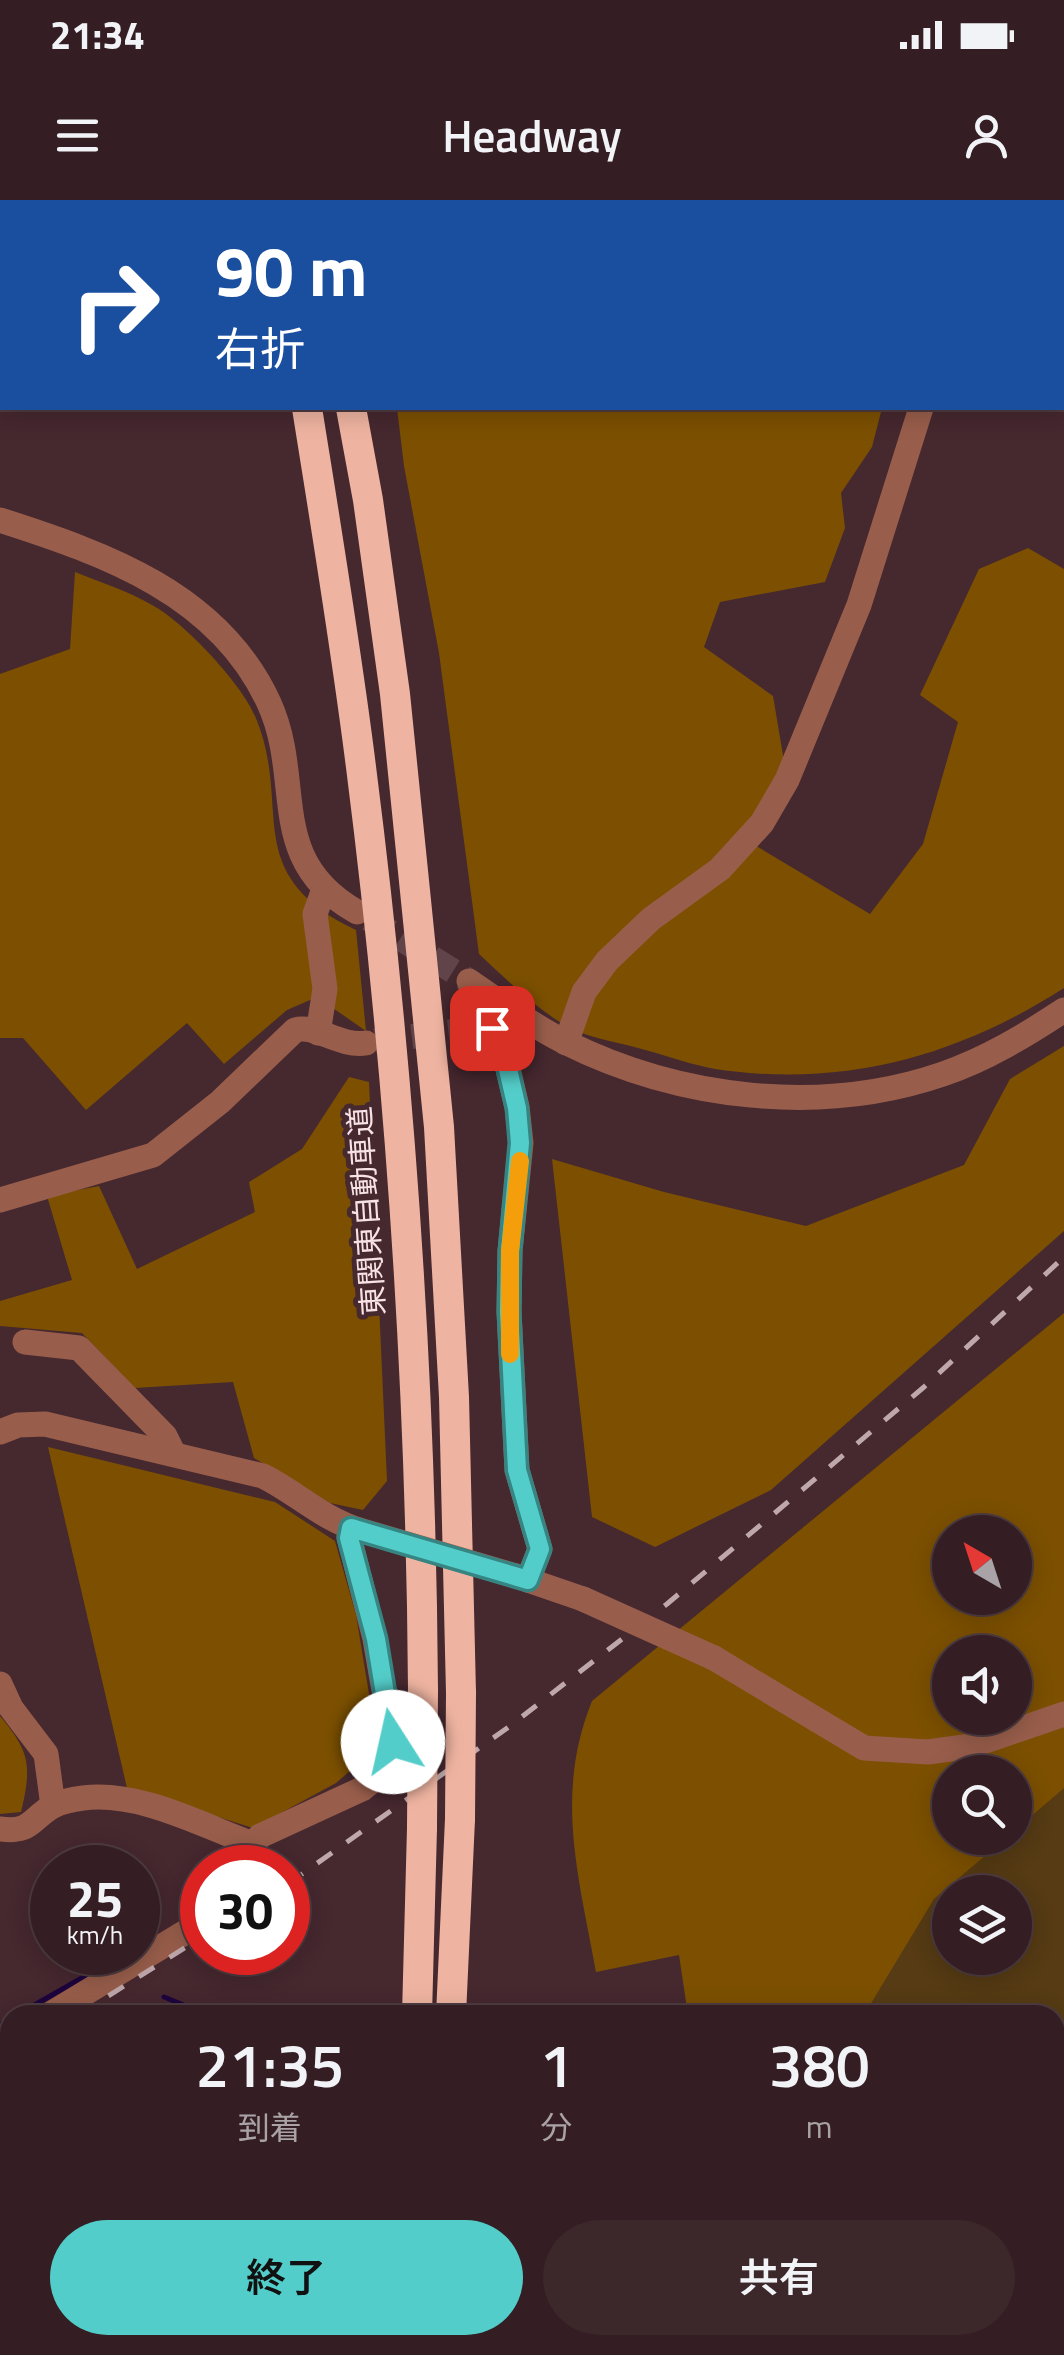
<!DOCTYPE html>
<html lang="ja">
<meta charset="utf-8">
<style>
body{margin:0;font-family:"Titillium Web","Noto Sans JP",sans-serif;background:#3c272b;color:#f1f3f6;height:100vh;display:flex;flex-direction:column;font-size:38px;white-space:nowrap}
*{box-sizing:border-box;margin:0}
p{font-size:32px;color:#a9a2a6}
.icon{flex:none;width:55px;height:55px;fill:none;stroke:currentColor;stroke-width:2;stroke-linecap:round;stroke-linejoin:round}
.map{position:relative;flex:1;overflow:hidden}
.details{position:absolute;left:0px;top:1805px;width:1065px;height:350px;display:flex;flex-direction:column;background:#341e23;border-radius:30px 30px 0 0;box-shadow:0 5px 25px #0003,0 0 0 2px #4e3c41}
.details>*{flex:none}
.top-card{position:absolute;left:0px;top:0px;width:1065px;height:210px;box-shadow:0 5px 25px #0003,0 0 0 2px #4e3c41;background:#1a4fa0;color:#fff;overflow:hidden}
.needle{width:65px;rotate:321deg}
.fabs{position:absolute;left:932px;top:1315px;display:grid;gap:20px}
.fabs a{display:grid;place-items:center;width:100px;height:100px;border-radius:50%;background:#341e23;box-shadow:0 5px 25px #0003,0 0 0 2px #4e3c41;font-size:50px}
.speed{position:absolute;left:30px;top:1645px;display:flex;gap:20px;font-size:50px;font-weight:700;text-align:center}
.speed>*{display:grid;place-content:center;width:130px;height:130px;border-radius:50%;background:#341e23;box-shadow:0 5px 25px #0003,0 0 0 2px #4e3c41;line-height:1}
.speed small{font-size:25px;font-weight:400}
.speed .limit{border:15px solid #d22;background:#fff;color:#111}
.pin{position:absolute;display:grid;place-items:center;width:85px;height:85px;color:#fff;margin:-42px;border-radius:20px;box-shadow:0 5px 15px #0006}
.me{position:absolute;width:110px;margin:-55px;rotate:350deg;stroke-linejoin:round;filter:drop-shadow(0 0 8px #0008)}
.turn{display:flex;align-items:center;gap:35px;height:210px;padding:0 50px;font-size:45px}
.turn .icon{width:130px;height:130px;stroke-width:2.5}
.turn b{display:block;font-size:70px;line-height:85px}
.eta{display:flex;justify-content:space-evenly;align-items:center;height:170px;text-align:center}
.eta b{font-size:60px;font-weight:600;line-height:70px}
.cta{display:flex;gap:20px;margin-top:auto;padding:20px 50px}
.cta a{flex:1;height:115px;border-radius:60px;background:#53cdc9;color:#111;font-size:40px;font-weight:600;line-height:115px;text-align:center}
.cta a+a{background:#3c272b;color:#f1f3f6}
.status{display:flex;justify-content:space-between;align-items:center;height:70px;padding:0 50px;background:#341e23;direction:ltr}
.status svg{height:28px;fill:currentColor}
header{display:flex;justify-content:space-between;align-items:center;height:130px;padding:0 50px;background:#341e23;font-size:45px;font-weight:600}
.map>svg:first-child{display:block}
.green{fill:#563b14;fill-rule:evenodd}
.forest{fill:#7c5000;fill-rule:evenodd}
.water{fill:#1d043e}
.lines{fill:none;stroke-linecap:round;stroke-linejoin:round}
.stream{stroke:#1d043e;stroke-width:5}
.minor-tunnel{stroke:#61444a;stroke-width:25;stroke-dasharray:25 12;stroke-linecap:butt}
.path{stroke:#a68d92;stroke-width:2.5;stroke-dasharray:8 8;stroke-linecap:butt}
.minor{stroke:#995e4b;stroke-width:25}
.major{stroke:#fe855d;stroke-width:25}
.highway{stroke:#efb4a1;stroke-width:30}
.rail{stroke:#bfa8ac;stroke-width:5;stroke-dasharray:18 18;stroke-linecap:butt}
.minor-bridge{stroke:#995e4b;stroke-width:25}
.highway-bridge{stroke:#efb4a1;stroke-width:30}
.route-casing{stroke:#368583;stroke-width:25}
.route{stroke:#53cdc9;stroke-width:18}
.slow{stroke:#f59e0b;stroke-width:18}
.labels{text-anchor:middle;stroke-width:10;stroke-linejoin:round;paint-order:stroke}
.street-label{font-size:30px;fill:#f7e2e6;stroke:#46282f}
</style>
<div class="status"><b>21:34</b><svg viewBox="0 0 49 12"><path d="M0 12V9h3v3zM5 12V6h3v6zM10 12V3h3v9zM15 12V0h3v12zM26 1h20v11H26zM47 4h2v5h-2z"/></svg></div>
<header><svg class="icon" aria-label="menu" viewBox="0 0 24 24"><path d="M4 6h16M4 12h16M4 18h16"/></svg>Headway<svg class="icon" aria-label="person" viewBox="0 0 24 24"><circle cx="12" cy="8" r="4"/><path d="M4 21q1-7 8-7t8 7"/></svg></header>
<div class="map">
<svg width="1064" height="2155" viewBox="0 0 1064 2155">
<rect width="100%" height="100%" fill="#46282f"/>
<path class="green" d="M1064 1566V2155H568L564 2145H1055V1815H790L950 1638H1015V1586ZM950 1692H1015V1758H950Z"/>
<g class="forest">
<path d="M0 0H200L201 2H2V200Z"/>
<path d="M369 0H645L369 2Z"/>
<path d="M397 208H882L872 247 841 293 845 328 825 382 720 402 704 447 773 496 784 561 748 641 870 714 923 644 958 522 920 495 979 369 1028 348 1064 369V788C956 857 843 888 715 869 693 865 670 857 649 851 623 843 591 839 568 827 535 808 507 780 479 754L439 453 404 266Z"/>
<path d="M75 372C100 382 128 391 152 405 183 421 242 484 255 516 294 607 237 673 356 730L366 831 317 797 287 810 224 864 187 823 86 910 23 838H0V474L70 449Z"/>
<path d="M1064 846V1031L771 1290 655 1347 592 1317 552 959 664 992 806 1026 964 965 1010 879Z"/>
<path d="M349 877 369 882 387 1281 363 1310 330 1303 254 1258 233 1182 135 1188 82 1133 0 1126V1101L72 1080 47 996 99 986 137 1069 255 1012 249 982 302 949Z"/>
<path d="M1064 1113V1588L1015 1630V1572H950V1638H1006L934 1699 864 1815H688L679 1755 596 1772C579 1677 554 1595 592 1501ZM950 1332H1015V1398H950ZM950 1452H1015V1518H950Z"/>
<path d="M48 1247 275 1302 335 1341 356 1415 374 1524 366 1557 336 1583 253 1628 127 1588Z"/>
<path d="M0 1516C30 1552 32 1566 21 1612L0 1614Z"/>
<path d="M1064 1882V1930L1055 1937V1885Z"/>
<path d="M10 1885V2145H348L347 2155H0V1890Z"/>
<path d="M1064 1997V2155H906L895 2145H1055V2010Z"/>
</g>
<g class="water">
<path d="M1064 1930V1997L1055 2010V1937Z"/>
<path d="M773 2145H895L906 2155H771Z"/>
</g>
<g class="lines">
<g class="stream">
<path d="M164 1797 191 1808 273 1815"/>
<path d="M17 1815 101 1767"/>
<path d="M0 1825 10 1819"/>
</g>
<g class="minor-tunnel">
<path d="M369 719 469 781"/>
<path d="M375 841 475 829"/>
</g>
<g class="path">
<path d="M1055 1866 1064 1859"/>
<path d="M635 2155 640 2145"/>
</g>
<g class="minor">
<path d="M0 320C106 354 219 394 269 503 305 582 264 659 357 712"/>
<path d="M469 781C500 802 531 825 565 842 679 899 821 916 943 874 987 859 1026 835 1064 810"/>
<path d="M498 827 517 907 521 943 510 1051 509 1111 517 1270 540 1349 528 1380"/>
<path d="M318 833 325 789 315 714 324 689"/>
<path d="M566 843 584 792 607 761 651 719 720 669 762 623 787 580 859 405 921 208"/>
<path d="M0 1000 153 955 220 902 295 830C316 824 339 847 366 843"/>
<path d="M25 1142 79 1148 165 1236 174 1254"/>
<path d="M0 1232 18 1225 45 1224 263 1276C297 1293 321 1318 359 1330"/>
<path d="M516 1376 583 1399"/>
<path d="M714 1458 864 1548 928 1552 971 1546 1064 1514"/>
<path d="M0 1484 11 1508 46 1554 53 1606"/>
<path d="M0 1629C32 1633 30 1619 53 1606 61 1602 75 1599 83 1598 140 1591 201 1625 253 1644"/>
<path d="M253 1668V1644L260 1636 362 1589C380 1576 388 1563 393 1542L375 1439 349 1337 351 1328"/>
<path d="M49 1815 202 1722"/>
<path d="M0 1844 10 1838"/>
</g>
<g class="major">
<path d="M941 0 947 2"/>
<path d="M1062 45H1064"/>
</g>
<g class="highway">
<path d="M246 0 247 2"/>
<path d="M270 0 271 2"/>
<path d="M308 0 309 2"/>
<path d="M307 208C326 327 346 447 361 567 400 873 421 1182 423 1490"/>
<path d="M351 208 368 300 395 494 439 927 454 1197 461 1493"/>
<path d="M417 1815 422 1628"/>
<path d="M451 1815 460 1619"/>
<path d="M393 2155 394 2145"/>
<path d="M434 2155V2145"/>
</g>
<g class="rail">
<path d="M288 1684 510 1526 667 1404 924 1187 1064 1057"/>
<path d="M78 1815 202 1737"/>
<path d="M0 1863 10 1857"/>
</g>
<g class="minor-bridge">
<path d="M359 1330 516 1376"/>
<path d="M583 1399 714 1458"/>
</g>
<g class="highway-bridge">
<path d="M460 1619 461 1493"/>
<path d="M422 1628 423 1490"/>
</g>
</g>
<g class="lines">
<g class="route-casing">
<path id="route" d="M393 1542 376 1439 349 1338 351 1328 528 1380 540 1349 517 1270 509 1112 510 1051 520 943 517 908 498 827 492 828"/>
</g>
<use href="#route" class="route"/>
<path class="slow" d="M510 1154V1051L520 961"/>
</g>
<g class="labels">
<g class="street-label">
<text transform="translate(367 1011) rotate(-94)" y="10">東関東自動車道</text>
</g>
</g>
</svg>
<div class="fabs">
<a><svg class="needle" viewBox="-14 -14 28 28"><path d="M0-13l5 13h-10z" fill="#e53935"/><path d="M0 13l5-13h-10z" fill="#a9a2a6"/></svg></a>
<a><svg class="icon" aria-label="sound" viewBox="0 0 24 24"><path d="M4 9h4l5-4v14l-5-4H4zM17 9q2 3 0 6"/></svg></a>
<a><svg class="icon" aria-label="search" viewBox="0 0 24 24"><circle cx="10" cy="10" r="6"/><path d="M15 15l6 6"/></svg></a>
<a><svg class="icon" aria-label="layers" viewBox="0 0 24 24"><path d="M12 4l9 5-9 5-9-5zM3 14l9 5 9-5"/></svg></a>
</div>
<div class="speed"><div>25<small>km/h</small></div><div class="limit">30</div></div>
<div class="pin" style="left:492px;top:828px;background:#d93025"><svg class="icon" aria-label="arrive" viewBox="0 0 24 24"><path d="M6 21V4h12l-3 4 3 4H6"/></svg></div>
<svg class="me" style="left:393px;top:1542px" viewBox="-20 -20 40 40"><circle r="19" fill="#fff"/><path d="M0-13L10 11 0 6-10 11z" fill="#53cdc9"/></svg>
<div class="top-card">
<div class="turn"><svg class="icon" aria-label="right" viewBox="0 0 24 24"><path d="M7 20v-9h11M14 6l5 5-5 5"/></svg><div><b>90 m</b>右折</div></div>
</div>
<section class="details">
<div class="eta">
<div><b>21:35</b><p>到着</p></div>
<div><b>1</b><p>分</p></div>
<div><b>380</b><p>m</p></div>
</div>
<div class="cta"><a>終了</a><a>共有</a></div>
</section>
</div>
